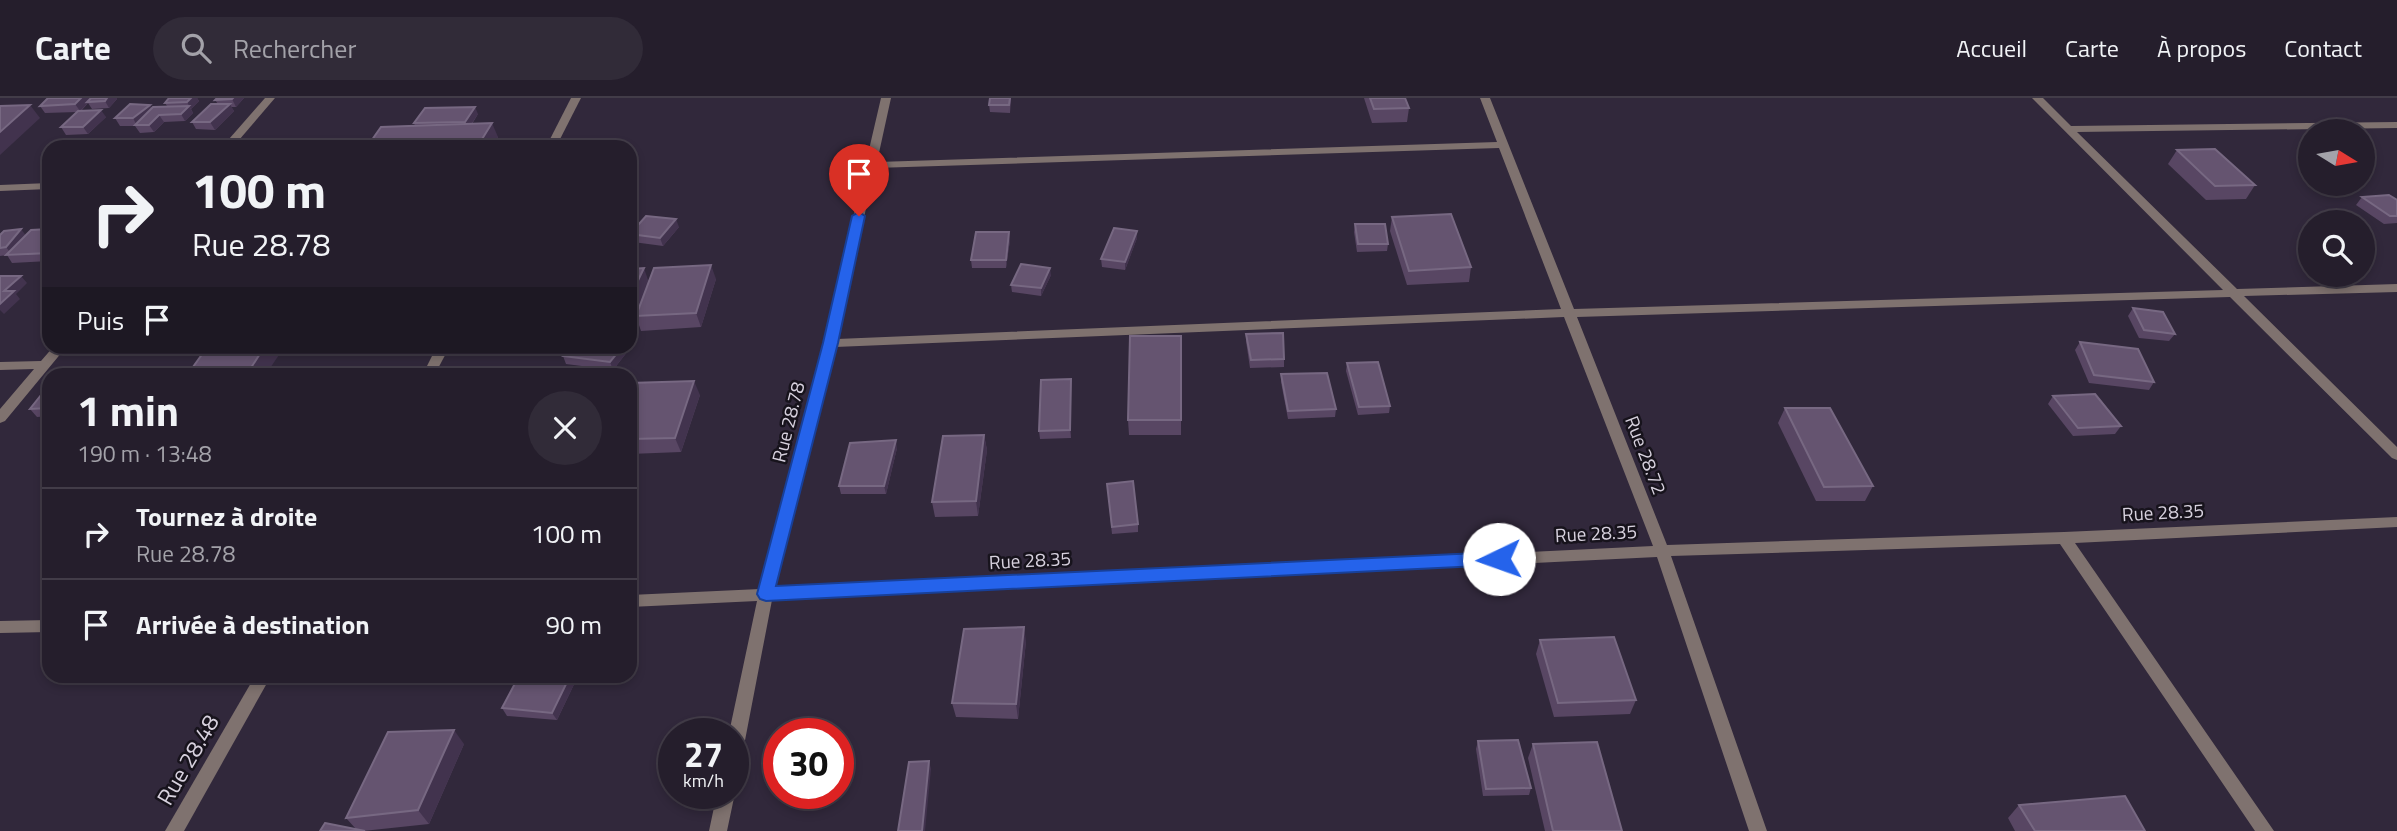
<!DOCTYPE html>
<html lang="fr">
<meta charset="utf-8">
<style>
body{margin:0;font-family:"Titillium Web",sans-serif;background:#312b38;color:#f1f3f6;height:100vh;display:flex;flex-direction:column;font-size:26px;white-space:nowrap}
*{box-sizing:border-box;margin:0}
p{font-size:23px;color:#a3a2a9}
.icon{flex:none;width:38px;height:38px;fill:none;stroke:currentColor;stroke-width:2;stroke-linecap:round;stroke-linejoin:round}
.map{position:relative;flex:1;overflow:hidden}
.sheet{position:absolute;left:42px;top:270px;width:595px;height:315px;display:flex;flex-direction:column;background:#251e2c;border-radius:21px;box-shadow:0 4px 10px #0003,0 0 0 2px #423c48}
.sheet>*{flex:none}
.top-card{position:absolute;left:42px;top:42px;width:595px;height:214px;border-radius:21px;box-shadow:0 4px 10px #0003,0 0 0 2px #423c48;background:#251e2c;color:#f1f3f6;overflow:hidden}
.needle{width:46px;rotate:101deg}
.controls{position:absolute;left:2298px;top:21px;display:grid;gap:14px}
.controls a{display:grid;place-items:center;width:77px;height:77px;border-radius:50%;background:#251e2c;box-shadow:0 4px 10px #0003,0 0 0 2px #423c48;font-size:35px}
.speed{position:absolute;left:658px;top:620px;display:flex;gap:14px;font-size:35px;font-weight:700;text-align:center}
.speed>*{display:grid;place-content:center;width:91px;height:91px;border-radius:50%;background:#251e2c;box-shadow:0 4px 10px #0003,0 0 0 2px #423c48;line-height:1}
.speed small{font-size:18px;font-weight:400}
.speed .limit{border:10px solid #d22;background:#fff;color:#111}
.pin{position:absolute;display:grid;place-items:center;width:60px;height:60px;color:#fff;margin:-72px -30px;border-radius:50% 50% 50% 0;rotate:-45deg;box-shadow:0 0 7px #0007}
.pin .icon{rotate:45deg}
.me{position:absolute;width:77px;margin:-38px;rotate:267deg;stroke-linejoin:round;filter:drop-shadow(0 0 5px #0008)}
.turn{display:flex;align-items:center;gap:24px;height:147px;padding:0 35px;font-size:32px}
.turn .icon{width:91px;height:91px;stroke-width:2.5}
.turn b{display:block;font-size:49px;line-height:60px}
.then{display:flex;align-items:center;height:66px;padding:0 35px;background:#0003;gap:14px;font-size:26px}
.round{display:grid;place-items:center;flex:none;width:74px;height:74px;border-radius:37px;background:#312b38}
.head{display:flex;align-items:center;justify-content:space-between;height:119px;padding:0 35px}
h1{font-size:42px;font-weight:700;line-height:52px}
ul{padding:0;list-style:none}
li{display:flex;align-items:center;gap:21px;height:91px;padding:0 35px;border-top:2px solid #423c48}
li div{flex:1}
li b{display:block;font-size:26px}
li em{font-style:normal}
header{display:flex;align-items:center;gap:42px;box-sizing:border-box;height:98px;padding:0 35px;background:#251e2c;border-bottom:2px solid #423c48}
header strong{font-size:33px}
nav{display:flex;gap:38px;margin-inline-start:auto;font-size:24px}
.search{width:490px;height:63px;background:#312b38;display:flex;align-items:center;gap:18px;box-sizing:border-box;padding:0 24px;border-radius:38px;color:#a3a2a9;font-size:26px}
.map>svg:first-child{display:block}
.lines{fill:none;stroke-linecap:round;stroke-linejoin:round}
.minor{fill:#7f726f;fill-rule:evenodd}
.wall{fill:#584663}
.shaded-wall{fill:#42334e}
.building{fill:#655470;stroke:#776882;stroke-width:2}
.route{fill:#2563eb;stroke:#184099;stroke-width:2}
.labels{text-anchor:middle;stroke-width:5;stroke-linejoin:round;paint-order:stroke}
.street-label{font-size:19px;fill:#d7d1de;stroke:#17131c}
.near-street-label{font-size:23px;fill:#d7d1de;stroke:#17131c}
</style>
<header>
<strong>Carte</strong>
<div class="search"><svg class="icon" aria-label="search" viewBox="0 0 24 24"><circle cx="10" cy="10" r="6"/><path d="M15 15l6 6"/></svg>Rechercher</div>
<nav><a>Accueil</a><a>Carte</a><a>À propos</a><a>Contact</a></nav>
</header>
<div class="map">
<svg width="2397" height="733" viewBox="0 0 2397 733">
<rect width="100%" height="100%" fill="#31283b"/>
<g class="lines">
<g class="minor">
<path d="M265 0H275L233 49H222Z"/>
<path d="M571 0H581L556 49H546Z"/>
<path d="M881 0H891L877 64 1497 44 1480 0H1490L1574 211 2223 192 2032 0H2043L2071 28 2397 24V30L2077 34 2237 191 2397 186V194L2244 198 2397 349V362L2392 360 2230 199 1577 219 1667 447 2064 434 2397 419V429L2075 445 2274 733H2255L2060 446 1671 458 1767 733H1749L1657 459 772 502 742 658 739 663 733 665V635H729L757 503 630 509V497L760 491 824 245ZM1499 50 1561 211 837 241 875 70ZM1564 219 1653 448 775 490 835 249Z"/>
<path d="M49 85V91L0 93V87Z"/>
<path d="M54 248H67L5 323 0 325V311L34 271 0 272V264L41 263Z"/>
<path d="M437 248H450L435 276H423Z"/>
<path d="M49 522V534L0 535V523Z"/>
<path d="M255 578H271L184 733H165Z"/>
<path d="M733 692 735 695 727 733H709L717 695H733Z"/>
</g>
</g>
<g class="wall">
<path d="M48 0H116L117 1 109 10 92 11 88 5 81 13 106 19 88 36 66 37 61 29 77 14 45 15 40 8Z"/>
<path d="M169 0H197L199 3 191 11 193 15 185 23 164 24 154 34 140 35 135 28H120L115 20 150 7 152 10 167 8 165 5Z"/>
<path d="M217 0H244L236 9H231L234 13 215 32 196 31 192 24 218 6 215 2Z"/>
<path d="M1011 0 1010 15 990 14 989 7Z"/>
<path d="M1364 0H1405L1409 10 1407 24 1372 25Z"/>
<path d="M478 16 472 26 498 39 492 49H367L415 28 414 25Z"/>
<path d="M2177 52 2255 87 2246 101 2206 102 2168 66Z"/>
<path d="M2362 99 2397 102V125L2384 126 2356 107Z"/>
<path d="M1392 119 1471 169 1469 184 1407 187 1390 133Z"/>
<path d="M1355 126 1388 146 1387 153 1357 154 1354 134Z"/>
<path d="M679 129 663 148 633 144 630 136Z"/>
<path d="M49 131V163L12 165 7 157 0 158V137H26Z"/>
<path d="M1137 140 1125 172 1102 169 1101 161Z"/>
<path d="M1010 142 1006 170H972L971 162Z"/>
<path d="M630 171 649 183 716 181 701 229 641 233 636 218 644 196 638 210H630Z"/>
<path d="M1051 177 1041 198 1012 194 1011 187Z"/>
<path d="M2133 210 2175 236 2169 243 2139 240 2128 218Z"/>
<path d="M635 232 638 240 613 272 566 266 563 258Z"/>
<path d="M1246 236 1284 261V269L1250 270 1246 243Z"/>
<path d="M1181 238V337H1129L1128 322Z"/>
<path d="M2080 244 2154 284 2149 292 2089 285 2075 252Z"/>
<path d="M90 248H115L113 250 93 251Z"/>
<path d="M1347 265 1390 308 1389 315 1358 317 1346 273Z"/>
<path d="M1281 276 1336 311 1335 319 1288 321 1281 284Z"/>
<path d="M630 285 700 297 681 354 630 356Z"/>
<path d="M49 287V318L37 319 30 311Z"/>
<path d="M1071 289V340L1040 341 1039 333Z"/>
<path d="M2053 298 2121 328 2115 336 2073 338 2048 306Z"/>
<path d="M1785 310 1873 388 1865 403H1816L1778 325Z"/>
<path d="M984 337 987 352 978 418 935 419 932 404Z"/>
<path d="M897 350 886 396H841L839 388Z"/>
<path d="M1107 386 1138 426V434L1112 436Z"/>
<path d="M1540 542 1636 602 1630 616 1554 619 1536 556Z"/>
<path d="M1026 543 1018 621 956 619 952 605Z"/>
<path d="M519 578H578L557 622 507 618 502 610Z"/>
<path d="M1478 643 1531 690 1529 697 1483 698 1476 651Z"/>
<path d="M464 646 429 726 363 733 356 731 346 720Z"/>
<path d="M1533 646 1622 733H1545L1528 660Z"/>
<path d="M2019 707 2145 733H2015L2008 720Z"/>
</g>
<g class="shaded-wall">
<path d="M81 0H93L87 4 88 5 80 13 75 6Z"/>
<path d="M107 0H116L117 1 109 10 105 3Z"/>
<path d="M191 0H197L199 3 191 11 187 4Z"/>
<path d="M233 0H244L236 9 232 1Z"/>
<path d="M230 6 234 13 215 32 210 24Z"/>
<path d="M30 7 40 20 0 57V34Z"/>
<path d="M150 7 154 14 137 28 133 20Z"/>
<path d="M189 8 193 15 185 23 181 16Z"/>
<path d="M475 9 478 16 468 31 465 24Z"/>
<path d="M101 12 106 19 88 36 83 29Z"/>
<path d="M159 17 164 24 154 34 149 27Z"/>
<path d="M492 25 498 39 492 49H480L479 46Z"/>
<path d="M676 121 679 129 663 148 660 140Z"/>
<path d="M21 131 27 139 12 157 6 149Z"/>
<path d="M1137 133V140L1125 172V164Z"/>
<path d="M1009 134 1010 142 1006 170V162Z"/>
<path d="M711 167 716 181 701 229 696 215Z"/>
<path d="M644 170 649 185 638 210 632 195Z"/>
<path d="M1050 170 1051 177 1041 198V190Z"/>
<path d="M21 178 27 185 16 196 20 201 4 216 0 212V206L4 193Z"/>
<path d="M635 232 638 240 613 272 610 264 623 248H630V239Z"/>
<path d="M265 248H273L279 257 266 276H247Z"/>
<path d="M1071 281V340L1070 332Z"/>
<path d="M694 283 700 297 681 354 675 340Z"/>
<path d="M984 337 987 352 978 418 976 403Z"/>
<path d="M896 342 897 350 886 396 884 388Z"/>
<path d="M1024 529 1026 543 1018 621 1016 606Z"/>
<path d="M570 578H578L557 622 552 615Z"/>
<path d="M454 632 464 646 429 726 418 712Z"/>
<path d="M929 663 931 671 925 733H922Z"/>
</g>
<g class="building">
<path d="M48 0H81L75 6 40 8Z"/>
<path d="M91 0H107L105 3 87 4Z"/>
<path d="M169 0H191L187 4 165 5Z"/>
<path d="M217 0H233L232 1 215 2Z"/>
<path d="M990 0H1010L1009 7H989Z"/>
<path d="M1370 0H1405L1409 10 1374 11Z"/>
<path d="M130 6 150 7 133 20H115Z"/>
<path d="M211 6H230L210 24H192Z"/>
<path d="M30 7 0 34V8Z"/>
<path d="M189 8 181 16 159 17 149 27H135L153 9Z"/>
<path d="M475 9 465 24 414 25 425 10Z"/>
<path d="M101 12 83 29H61L78 13Z"/>
<path d="M492 25 479 46 367 49 381 29Z"/>
<path d="M2215 51 2255 87 2215 88 2177 52Z"/>
<path d="M2389 97 2397 102V118H2390L2362 99Z"/>
<path d="M1451 116 1471 169 1409 173 1392 119Z"/>
<path d="M646 118 676 121 660 140 630 136Z"/>
<path d="M1355 126H1385L1388 146H1358Z"/>
<path d="M1114 130 1137 133 1125 164 1101 161Z"/>
<path d="M21 131 6 149 0 150V137L4 133Z"/>
<path d="M49 131V137L43 143H49V155L6 157 31 132Z"/>
<path d="M976 134H1009L1006 162H971Z"/>
<path d="M1021 166 1050 170 1041 190 1011 187Z"/>
<path d="M711 167 696 215 636 218 654 170Z"/>
<path d="M644 170 632 195H630V171Z"/>
<path d="M0 178H21L4 193H14L0 206Z"/>
<path d="M2133 210 2163 214 2175 236 2144 232Z"/>
<path d="M630 231 635 232 630 239Z"/>
<path d="M1283 235 1284 261 1251 262 1246 236Z"/>
<path d="M1130 238H1181V322H1128Z"/>
<path d="M2080 244 2138 251 2154 284 2094 277Z"/>
<path d="M208 248H265L247 276H188Z"/>
<path d="M570 248H623L610 264 563 258Z"/>
<path d="M1378 264 1390 308 1359 309 1347 265Z"/>
<path d="M1327 275 1336 311 1288 313 1281 276Z"/>
<path d="M1071 281 1070 332 1039 333 1041 282Z"/>
<path d="M694 283 675 340 630 341V285Z"/>
<path d="M49 287V310L30 311Z"/>
<path d="M2095 296 2121 328 2078 330 2053 298Z"/>
<path d="M1785 310H1830L1873 388 1824 389Z"/>
<path d="M984 337 976 403 932 404 943 338Z"/>
<path d="M896 342 884 388H839L850 345Z"/>
<path d="M1133 383 1138 426 1112 429 1107 386Z"/>
<path d="M1024 529 1016 606 952 605 964 531Z"/>
<path d="M1614 539 1636 602 1558 605 1540 542Z"/>
<path d="M519 578H570L552 615 502 610Z"/>
<path d="M454 632 418 712 346 720 388 634Z"/>
<path d="M1518 642 1531 690 1486 691 1478 643Z"/>
<path d="M1597 644 1622 733H1553L1533 646Z"/>
<path d="M929 663 922 733H898L909 664Z"/>
<path d="M2125 698 2145 733H2035L2019 707Z"/>
<path d="M325 725 365 733H320Z"/>
</g>
<path class="route" d="M859 114 865 118 838 245 776 488 1499 454 1505 456 1508 461 1505 465 1499 467 766 503 760 501 757 496 823 245 852 118Z"/>
<g class="labels">
<g class="street-label">
<text transform="translate(788 324) rotate(-76)" y="7">Rue 28.78</text>
<text transform="translate(1646 357) rotate(69)" y="7">Rue 28.72</text>
<text transform="translate(2163 414) rotate(-3)" y="7">Rue 28.35</text>
<text transform="translate(1596 435) rotate(-3)" y="7">Rue 28.35</text>
<text transform="translate(1030 462) rotate(-3)" y="7">Rue 28.35</text>
</g>
<g class="near-street-label">
<text transform="translate(188 662) rotate(-60)" y="8">Rue 28.48</text>
</g>
</g>
</svg>
<div class="controls">
<a><svg class="needle" viewBox="-14 -14 28 28"><path d="M0-13l5 13h-10z" fill="#e53935"/><path d="M0 13l5-13h-10z" fill="#a3a2a9"/></svg></a>
<a><svg class="icon" aria-label="search" viewBox="0 0 24 24"><circle cx="10" cy="10" r="6"/><path d="M15 15l6 6"/></svg></a>
</div>
<div class="speed"><div>27<small>km/h</small></div><div class="limit">30</div></div>
<div class="pin" style="left:859px;top:118px;background:#d93025"><svg class="icon" aria-label="arrive" viewBox="0 0 24 24"><path d="M6 21V4h12l-3 4 3 4H6"/></svg></div>
<svg class="me" style="left:1499px;top:461px" viewBox="-20 -20 40 40"><circle r="19" fill="#fff"/><path d="M0-13L10 11 0 6-10 11z" fill="#2563eb"/></svg>
<div class="top-card">
<div class="turn"><svg class="icon" aria-label="right" viewBox="0 0 24 24"><path d="M7 20v-9h11M14 6l5 5-5 5"/></svg><div><b>100 m</b>Rue 28.78</div></div>
<div class="then">Puis<svg class="icon" aria-label="arrive" viewBox="0 0 24 24"><path d="M6 21V4h12l-3 4 3 4H6"/></svg></div>
</div>
<section class="sheet">
<div class="head"><div><h1>1 min</h1><p>190 m · 13:48</p></div><a class="round"><svg class="icon" aria-label="close" viewBox="0 0 24 24"><path d="M6 6l12 12M18 6L6 18"/></svg></a></div>
<ul>
<li><svg class="icon" aria-label="right" viewBox="0 0 24 24"><path d="M7 20v-9h11M14 6l5 5-5 5"/></svg><div><b>Tournez à droite</b><p>Rue 28.78</p></div><em>100 m</em></li>
<li><svg class="icon" aria-label="arrive" viewBox="0 0 24 24"><path d="M6 21V4h12l-3 4 3 4H6"/></svg><div><b>Arrivée à destination</b></div><em>90 m</em></li>
</ul>
</section>
</div>
